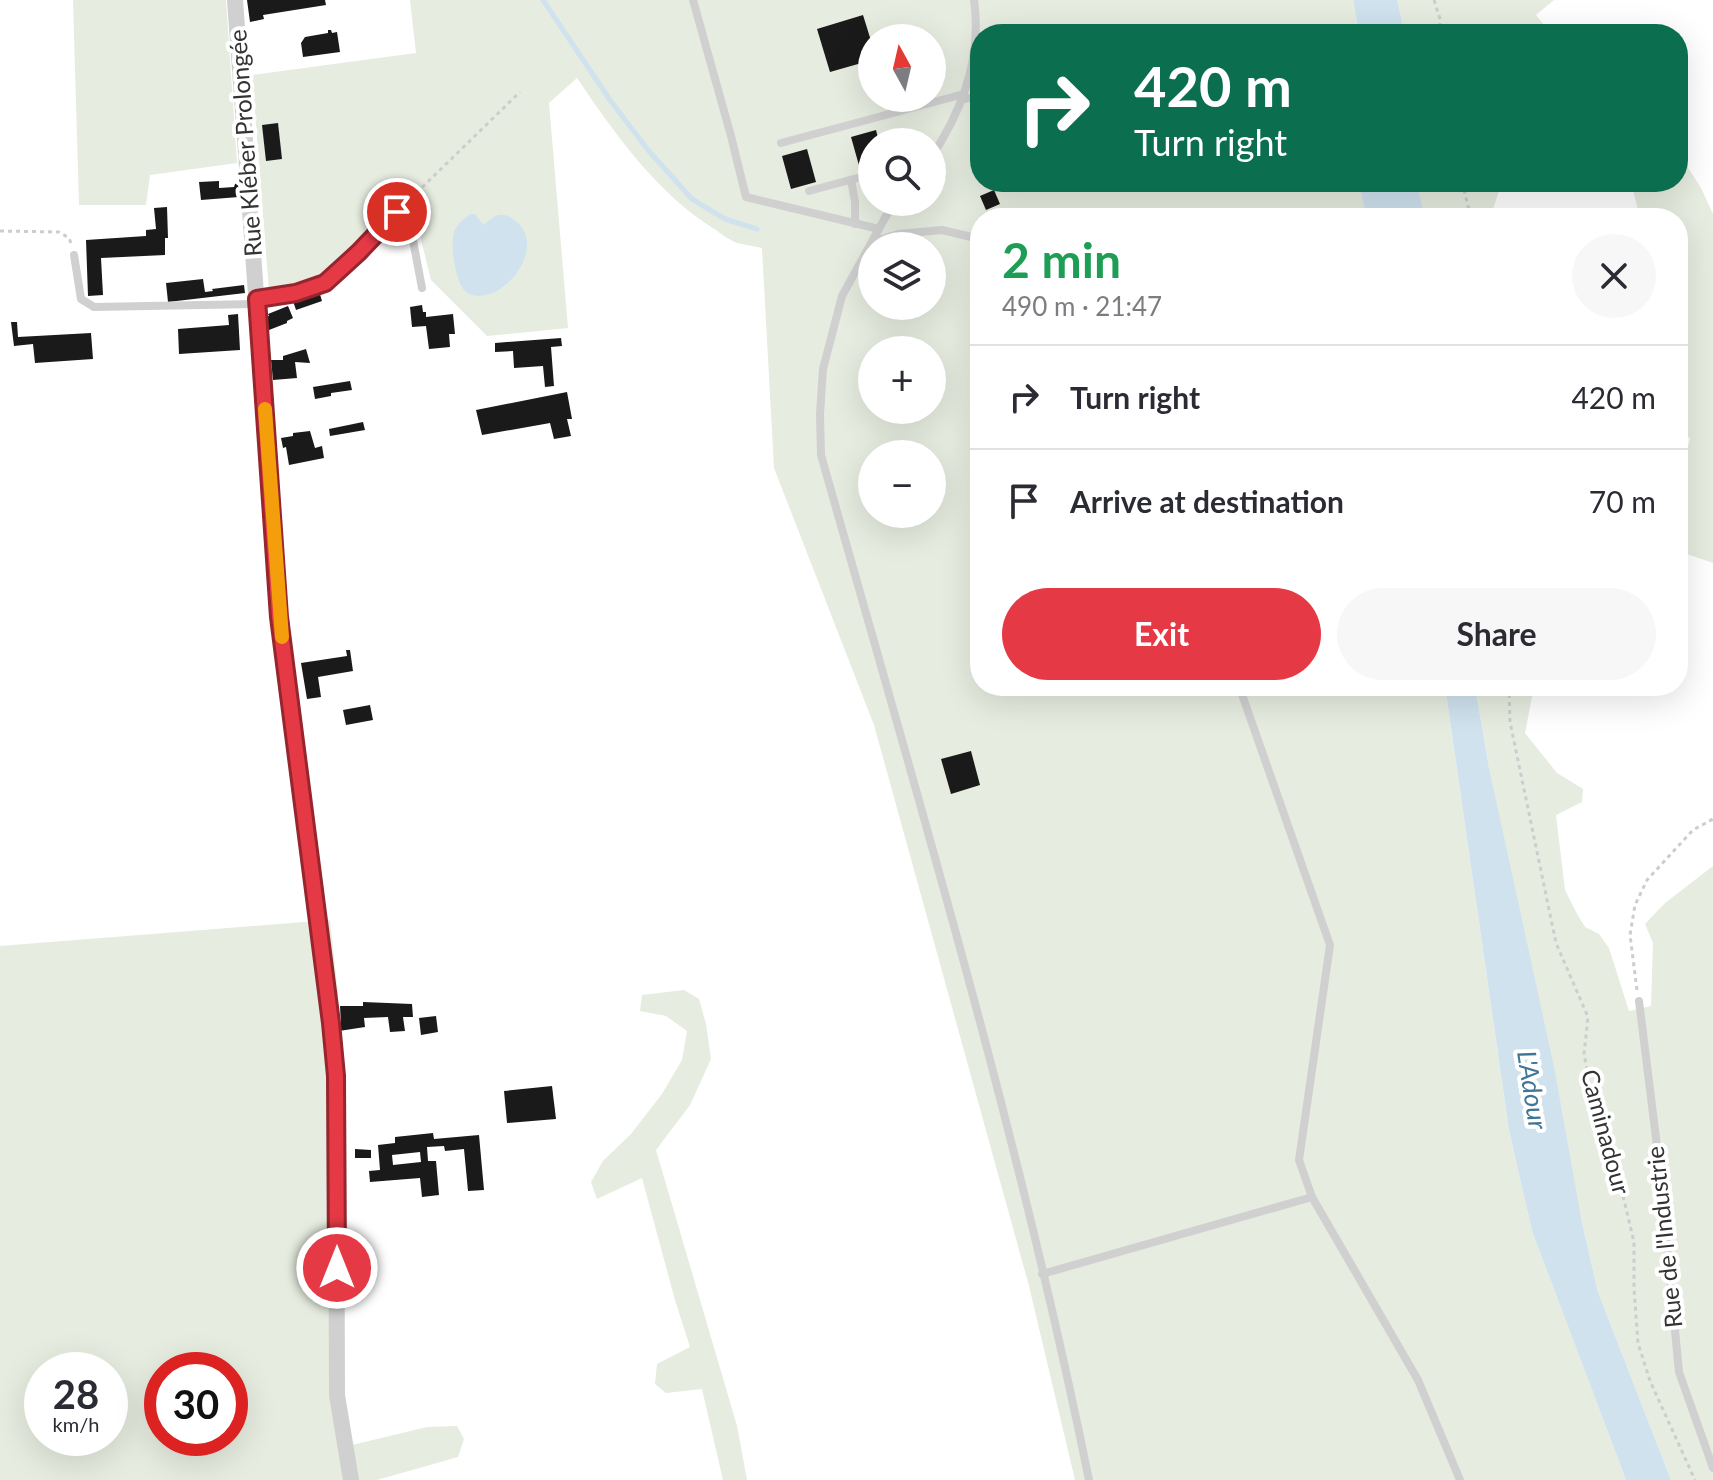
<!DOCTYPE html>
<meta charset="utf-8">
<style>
body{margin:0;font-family:Lato,sans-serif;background:#f7f7f7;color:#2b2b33;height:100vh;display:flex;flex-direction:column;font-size:30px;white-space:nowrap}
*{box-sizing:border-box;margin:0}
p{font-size:26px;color:#7c7c81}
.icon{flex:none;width:44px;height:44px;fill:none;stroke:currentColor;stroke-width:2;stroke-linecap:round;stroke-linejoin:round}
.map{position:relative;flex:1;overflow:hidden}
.side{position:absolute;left:970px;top:208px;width:718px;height:488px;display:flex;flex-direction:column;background:#fff;border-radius:32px;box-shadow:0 8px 32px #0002}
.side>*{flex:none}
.guide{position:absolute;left:970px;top:24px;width:718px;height:168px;border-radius:32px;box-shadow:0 8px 32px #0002;background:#0b6e4f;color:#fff;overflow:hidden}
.needle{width:52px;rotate:352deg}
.fabs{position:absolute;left:858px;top:24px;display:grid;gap:16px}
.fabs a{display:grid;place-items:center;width:88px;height:88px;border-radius:50%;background:#fff;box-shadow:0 8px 32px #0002;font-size:40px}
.speed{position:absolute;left:24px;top:1352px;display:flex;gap:16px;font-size:40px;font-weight:700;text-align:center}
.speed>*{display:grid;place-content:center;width:104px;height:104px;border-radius:50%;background:#fff;box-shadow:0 8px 32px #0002;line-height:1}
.speed small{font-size:20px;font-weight:400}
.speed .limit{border:12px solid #d22;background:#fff;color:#111}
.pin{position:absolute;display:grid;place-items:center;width:68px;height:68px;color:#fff;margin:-34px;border:4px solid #fff;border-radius:50%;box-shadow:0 2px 8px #0007}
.me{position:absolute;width:88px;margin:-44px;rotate:0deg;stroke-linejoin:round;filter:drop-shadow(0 0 6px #0008)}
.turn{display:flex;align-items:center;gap:28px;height:168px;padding:0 32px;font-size:36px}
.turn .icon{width:104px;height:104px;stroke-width:2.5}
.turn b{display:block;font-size:56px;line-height:68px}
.round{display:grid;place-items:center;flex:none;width:84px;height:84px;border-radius:42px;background:#f7f7f7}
.summary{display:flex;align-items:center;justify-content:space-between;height:136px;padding:0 32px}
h1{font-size:48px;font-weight:700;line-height:60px;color:#1e9e55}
.button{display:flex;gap:16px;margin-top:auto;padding:16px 32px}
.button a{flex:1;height:92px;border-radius:48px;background:#e63946;color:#fff;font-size:32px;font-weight:700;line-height:92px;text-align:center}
.button a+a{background:#f7f7f7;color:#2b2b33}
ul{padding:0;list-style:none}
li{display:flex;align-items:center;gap:24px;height:104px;padding:0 32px;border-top:2px solid #e1e1e2}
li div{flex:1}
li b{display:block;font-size:30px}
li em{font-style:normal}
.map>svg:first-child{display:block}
.green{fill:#e6ecdf;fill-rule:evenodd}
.water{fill:#cfe2ee}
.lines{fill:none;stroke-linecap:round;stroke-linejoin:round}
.stream{stroke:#cfe2ee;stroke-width:5}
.building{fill:#1a1a1a;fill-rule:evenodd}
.path{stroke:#cdcdcd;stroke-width:3;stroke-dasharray:4 4;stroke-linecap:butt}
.lane{stroke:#d0d0d0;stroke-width:8}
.street{stroke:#d0d0d0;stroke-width:16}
.route-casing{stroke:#96252e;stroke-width:20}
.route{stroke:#e63946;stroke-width:14}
.slow{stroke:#f59e0b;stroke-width:14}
.labels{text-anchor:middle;stroke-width:8;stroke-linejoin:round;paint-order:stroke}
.street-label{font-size:24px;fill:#333;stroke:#fff}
.water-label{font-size:26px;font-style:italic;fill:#3f7597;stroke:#fff}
</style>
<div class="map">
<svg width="1713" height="1480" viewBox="0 0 1713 1480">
<rect width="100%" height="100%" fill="#fff"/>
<g class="green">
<path d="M73 0H226L237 163 150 175 146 205H79Z"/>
<path d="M410 0H1353L1359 34H980V182H1359L1366 218H980V686H1445L1509 1130 1532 1231 1626 1480H1075L1029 1286 874 725 774 468 762 248C754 246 745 245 737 243 730 240 722 235 716 230 657 194 615 134 577 78L549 103 568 328 487 336 431 280 414 211 399 197 362 241 313 282 269 291 252 75 416 53ZM872 38H932V98H872ZM872 142H932V202H872ZM872 246H932V306H872ZM872 350H932V410H872ZM872 454H932V514H872Z"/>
<path d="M1397 0H1554L1536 15 1551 34H1405Z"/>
<path d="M1678 152 1701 188 1713 214V563L1678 551V457L1686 454 1690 439 1678 423V218H1640L1631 182H1678Z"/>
<path d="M1417 182H1502L1490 218H1425Z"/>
<path d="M1475 686H1534L1525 733 1557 773 1583 789 1582 802 1556 815 1565 890 1576 912 1585 927 1599 934 1609 948 1629 1011 1651 1006 1653 943 1645 924 1665 903 1713 866V1480H1671L1598 1292 1582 1223 1489 768Z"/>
<path d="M330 920 338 993 341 1398 352 1445 427 1427 457 1426 464 1439 458 1457 377 1480H0V946ZM42 1370H110V1438H42ZM162 1370H230V1438H162Z"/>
<path d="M684 990 699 999 706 1024 711 1059 690 1105 656 1150 737 1426 747 1480H723L702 1389 666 1393 655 1384 657 1364 690 1347 675 1300 642 1178 597 1199 591 1182 603 1161 631 1134 662 1094 682 1060 687 1031 666 1016 640 1011 642 995Z"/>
</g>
<g class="water">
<path d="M1353 0H1397L1405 34H1359Z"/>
<path d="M1359 182H1417L1425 218H1366Z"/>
<path d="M470 214H475L483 225C488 222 493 216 499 215 505 214 511 217 516 221 541 242 519 280 495 292 487 296 473 298 466 292 455 283 450 245 454 232 457 224 464 219 470 214Z"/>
<path d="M1445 686H1475L1489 768 1554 1067 1582 1223 1598 1292 1671 1480H1626L1532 1231 1509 1130Z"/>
</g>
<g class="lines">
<path class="stream" d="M543 0 610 100 648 150 692 199 725 219 757 229"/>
</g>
<g class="building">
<path d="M247 0H325L326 5 263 15 264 19 250 22Z"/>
<path d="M863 15 872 44V60L830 72 817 29Z"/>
<path d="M328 30H331L332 33 337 32 340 52 303 57 301 43 305 37 328 33Z"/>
<path d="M278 123 282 159 266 161 262 125Z"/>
<path d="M876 130 879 142H872V165L860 169 851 137Z"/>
<path d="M807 149 816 182 791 189 782 156Z"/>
<path d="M219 181V188L234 187 235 184 238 183 239 197 201 200 199 182Z"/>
<path d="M994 190 1000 204 986 210 980 196Z"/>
<path d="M167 207 168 238H165V255L101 258 103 295 88 296 86 240 146 236V230L156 229 154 208Z"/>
<path d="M203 279 205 292 213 291 212 289 244 285 245 293 168 302 166 283Z"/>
<path d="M319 291 322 301 296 310 293 301Z"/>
<path d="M422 305 423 312H426V317L453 314 455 334H449L450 347 429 349 426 326 412 327 410 307Z"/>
<path d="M288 306 293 318 287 321V323L269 330 265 317 269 316 268 314Z"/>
<path d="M238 314 240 350 179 354 178 329 229 325 228 315Z"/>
<path d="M11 322H17L18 337 91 333 93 359 35 363 33 344 14 346Z"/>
<path d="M561 338 562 346 551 347 554 386 545 387 543 366 514 368 513 351 495 352V343Z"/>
<path d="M306 349 310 363 295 362 297 378 273 380 271 360H283V356Z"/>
<path d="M350 381 352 390 331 393V396L315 399 313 387Z"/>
<path d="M567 392 572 419H567L571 436 554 439 550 423 482 435 476 410Z"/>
<path d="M363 422 365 430 330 436 329 429Z"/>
<path d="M310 431 315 448 322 446 324 458 289 465 286 447 283 448 281 438 293 436V433Z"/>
<path d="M346 650H350L353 671 318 677 321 697 307 699 301 663 347 656Z"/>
<path d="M370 705 373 720 346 725 343 710Z"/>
<path d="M971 751 980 785 951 794 941 759Z"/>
<path d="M363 1002 412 1004 413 1017H403L405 1031 390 1032 388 1017 364 1018 365 1027 339 1031 338 1025H341L340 1006H363Z"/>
<path d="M436 1016 438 1032 421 1035 419 1018Z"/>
<path d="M552 1086 556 1119 507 1123 504 1091Z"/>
<path d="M433 1133 434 1139 479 1135 484 1190 468 1191 464 1149 445 1151 444 1146 427 1147 428 1161H436L439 1195 422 1197 420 1178 370 1182 369 1171 380 1170 378 1145 395 1143V1137ZM420 1152 421 1162 393 1165 392 1155Z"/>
<path d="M355 1149 371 1150V1158H355Z"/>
</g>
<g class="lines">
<g class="path">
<path d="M1434 0 1440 19V34"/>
<path d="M1462 182 1471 218"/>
<path d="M405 204 520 92"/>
<path d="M0 231 59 232 69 238 71 243"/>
<path d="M1509 686 1510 722 1556 943 1588 1017 1584 1054 1595 1110 1617 1158 1623 1196 1634 1242V1289L1638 1343 1650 1381 1695 1480"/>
<path d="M1637 990 1630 935 1635 905 1647 880 1693 830 1713 819"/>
</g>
<g class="lane">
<path d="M693 0 731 136 746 197 879 229"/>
<path d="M961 100 980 95"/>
<path d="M781 143 964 94"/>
<path d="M932 156C963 109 982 56 974 0"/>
<path d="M851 180 855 202V224"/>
<path d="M809 191 872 174"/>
<path d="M897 202 886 216 842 296 823 369 820 414 821 455C917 795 1019 1134 1089 1480"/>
<path d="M872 242 898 234 942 230 980 239"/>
<path d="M74 255 81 299 94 307 257 304"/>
<path d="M257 299 296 293 325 283 359 252 397 212 408 214 422 288"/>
<path d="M1639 1001 1658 1154 1679 1372 1713 1468"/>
<path d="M1312 1197 1418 1380 1460 1480"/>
<path d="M1042 1274 1312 1197 1299 1160 1330 945 1239 686"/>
</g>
<path class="street" d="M235 0 279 617 329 997 336 1076 337 1395 351 1480"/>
</g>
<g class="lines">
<g class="route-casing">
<path id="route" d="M337 1268 336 1076 331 1023 279 617 257 299 296 293 325 283 359 252 397 212"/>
</g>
<use href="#route" class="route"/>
<path class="slow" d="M265 409 282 637"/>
</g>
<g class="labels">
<g class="street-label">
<text transform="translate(246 143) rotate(-94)" y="8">Rue Kléber Prolongée</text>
<text transform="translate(1605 1132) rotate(75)" y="8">Caminadour</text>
<text transform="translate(1665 1237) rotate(-96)" y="8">Rue de l'Industrie</text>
</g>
<g class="water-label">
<text transform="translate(1532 1090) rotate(81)" y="9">L'Adour</text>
</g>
</g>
</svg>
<div class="fabs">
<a><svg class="needle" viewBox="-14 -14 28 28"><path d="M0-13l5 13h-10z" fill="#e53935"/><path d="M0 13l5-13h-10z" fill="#7c7c81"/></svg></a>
<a><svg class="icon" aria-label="search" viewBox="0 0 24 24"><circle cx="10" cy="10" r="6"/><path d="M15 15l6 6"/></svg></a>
<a><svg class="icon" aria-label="layers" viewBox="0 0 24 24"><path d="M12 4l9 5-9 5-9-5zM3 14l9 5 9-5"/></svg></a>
<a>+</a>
<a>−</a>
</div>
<div class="speed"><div>28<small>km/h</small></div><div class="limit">30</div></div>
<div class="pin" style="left:397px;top:212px;background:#d93025"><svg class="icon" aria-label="arrive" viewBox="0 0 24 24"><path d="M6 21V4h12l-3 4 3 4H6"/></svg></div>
<svg class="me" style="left:337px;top:1268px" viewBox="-20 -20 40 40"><circle r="17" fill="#e63946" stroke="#fff" stroke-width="3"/><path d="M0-11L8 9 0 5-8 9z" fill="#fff"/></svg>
<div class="guide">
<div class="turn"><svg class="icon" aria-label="right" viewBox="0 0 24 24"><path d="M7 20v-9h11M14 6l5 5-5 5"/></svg><div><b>420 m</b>Turn right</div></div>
</div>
<section class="side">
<div class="summary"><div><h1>2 min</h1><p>490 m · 21:47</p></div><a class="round"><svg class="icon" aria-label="close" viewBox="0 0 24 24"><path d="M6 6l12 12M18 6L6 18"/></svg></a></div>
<ul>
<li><svg class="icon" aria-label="right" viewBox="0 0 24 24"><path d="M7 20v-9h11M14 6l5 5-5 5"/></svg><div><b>Turn right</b></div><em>420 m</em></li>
<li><svg class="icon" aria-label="arrive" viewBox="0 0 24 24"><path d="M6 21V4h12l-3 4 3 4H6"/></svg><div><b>Arrive at destination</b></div><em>70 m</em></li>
</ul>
<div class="button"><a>Exit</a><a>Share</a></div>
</section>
</div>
